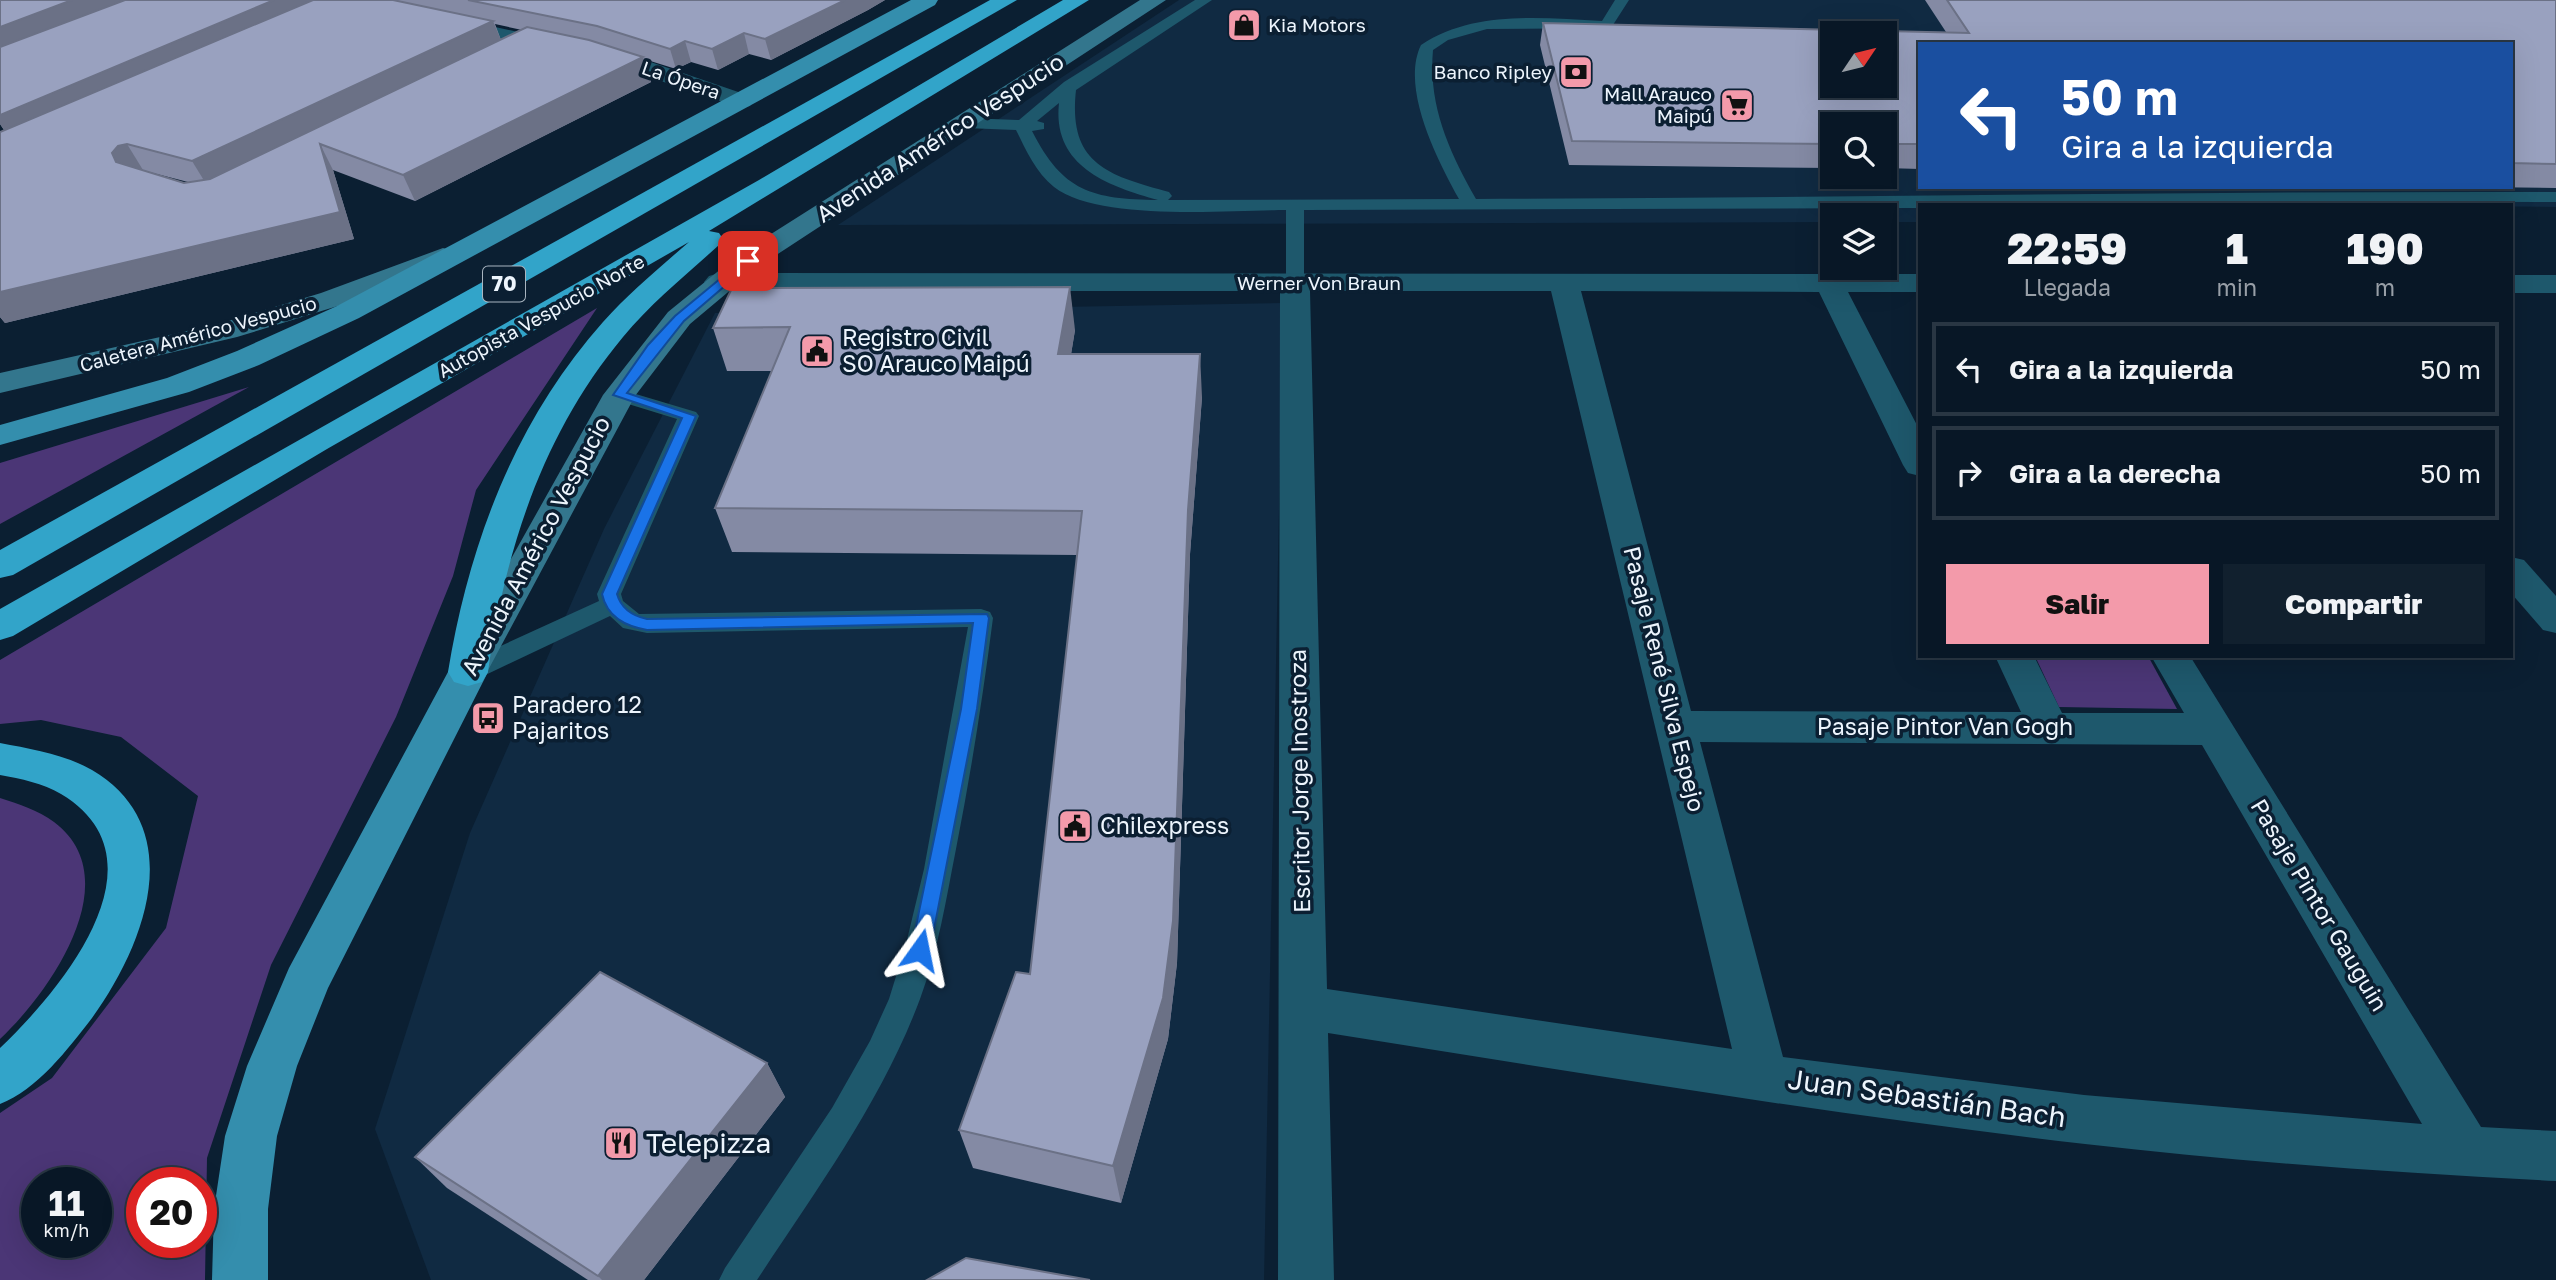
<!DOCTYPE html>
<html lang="es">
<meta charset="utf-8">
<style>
body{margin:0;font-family:"Golos Text",sans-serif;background:#11202e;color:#f1f3f6;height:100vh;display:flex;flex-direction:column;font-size:26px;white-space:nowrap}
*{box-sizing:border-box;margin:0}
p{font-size:23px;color:#989fa7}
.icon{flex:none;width:38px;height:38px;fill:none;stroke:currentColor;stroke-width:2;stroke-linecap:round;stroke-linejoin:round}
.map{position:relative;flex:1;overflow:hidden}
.details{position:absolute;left:1918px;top:203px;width:595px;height:455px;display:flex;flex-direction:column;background:#081726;border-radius:0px;box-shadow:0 7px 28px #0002,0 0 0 2px #293643}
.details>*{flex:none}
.guide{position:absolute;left:1918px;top:42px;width:595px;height:147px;border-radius:0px;box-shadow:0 7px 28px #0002,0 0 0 2px #293643;background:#1a4fa0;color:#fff;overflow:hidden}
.needle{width:46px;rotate:55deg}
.buttons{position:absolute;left:1820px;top:21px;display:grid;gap:14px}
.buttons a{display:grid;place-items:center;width:77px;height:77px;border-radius:0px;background:#081726;box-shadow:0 7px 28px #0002,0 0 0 2px #293643;font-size:35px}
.speed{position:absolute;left:21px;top:1167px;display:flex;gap:14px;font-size:35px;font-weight:700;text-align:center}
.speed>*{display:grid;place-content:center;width:91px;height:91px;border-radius:50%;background:#081726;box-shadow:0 7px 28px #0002,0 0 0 2px #293643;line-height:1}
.speed small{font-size:18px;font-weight:400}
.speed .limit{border:10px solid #d22;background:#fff;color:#111}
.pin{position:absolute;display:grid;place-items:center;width:60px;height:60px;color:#fff;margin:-30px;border-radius:14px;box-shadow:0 4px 10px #0006}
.me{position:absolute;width:77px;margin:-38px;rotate:12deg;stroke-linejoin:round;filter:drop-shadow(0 0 5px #0008)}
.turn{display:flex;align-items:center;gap:24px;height:147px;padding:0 28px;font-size:32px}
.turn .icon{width:91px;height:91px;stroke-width:2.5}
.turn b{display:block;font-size:49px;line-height:60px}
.eta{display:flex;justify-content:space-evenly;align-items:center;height:119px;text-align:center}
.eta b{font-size:42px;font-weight:800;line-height:49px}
.button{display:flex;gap:14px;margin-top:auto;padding:14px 28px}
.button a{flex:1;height:80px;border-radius:0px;background:#f39aaa;color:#111;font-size:28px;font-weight:800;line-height:80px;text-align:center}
.button a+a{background:#11202e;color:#f1f3f6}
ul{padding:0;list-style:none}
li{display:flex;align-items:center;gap:21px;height:94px;margin:0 14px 10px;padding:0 14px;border:4px solid #293643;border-radius:0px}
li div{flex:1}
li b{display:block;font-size:26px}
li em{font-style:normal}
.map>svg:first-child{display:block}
.built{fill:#102a42;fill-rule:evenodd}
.green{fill:#4b3676;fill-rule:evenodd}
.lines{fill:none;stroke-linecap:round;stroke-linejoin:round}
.lane{fill:#1e586c;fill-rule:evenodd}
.street{fill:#1e586c;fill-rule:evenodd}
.secondary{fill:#33768d;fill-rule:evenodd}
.primary{fill:#348ead;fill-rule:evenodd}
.highway{fill:#32a4c9;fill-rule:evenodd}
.wall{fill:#848aa4;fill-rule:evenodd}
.shaded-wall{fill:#6b7186}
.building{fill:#99a1bf;stroke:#6b7186;stroke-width:2;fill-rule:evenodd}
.route{fill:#1a73e8;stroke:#114b97;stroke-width:2}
.labels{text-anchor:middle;stroke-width:7;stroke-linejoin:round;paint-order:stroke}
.far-poi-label{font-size:19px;fill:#edf5fd;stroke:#0b1f32;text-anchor:end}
.far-street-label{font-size:19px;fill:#edf5fd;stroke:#0b1f32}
.shield{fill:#0b1f32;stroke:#a9b5c0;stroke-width:2}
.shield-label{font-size:21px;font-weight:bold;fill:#edf5fd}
.street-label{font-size:23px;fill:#edf5fd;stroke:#0b1f32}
.poi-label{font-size:23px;fill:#edf5fd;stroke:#0b1f32;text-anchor:start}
.near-street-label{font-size:28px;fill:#edf5fd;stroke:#0b1f32}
.near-poi-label{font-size:28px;fill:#edf5fd;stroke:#0b1f32;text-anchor:start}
</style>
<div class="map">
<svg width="2556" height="1280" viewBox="0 0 2556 1280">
<rect width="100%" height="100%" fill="#0b1f32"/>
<g class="built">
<path d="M1179 0H2556V207L2014 202 2015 205H1920V222H1885V215H1832V222L838 225ZM1832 33H1885V86H1832ZM1920 44H2511V187H1920ZM1832 124H1885V177H1832Z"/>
<path d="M1283 303 1264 1280H431L375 1129 470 833 604 529 715 313Z"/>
</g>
<g class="green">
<path d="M597 308 476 490 453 576 396 717 271 965 207 1158 205 1280H0V1113L52 1078 166 928 198 796 121 737 41 720 0 724V660ZM37 1183H96V1242H37ZM142 1183H201V1242H142Z"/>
<path d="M249 387 0 524V463Z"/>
<path d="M2035 656H2148L2177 709 2059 707Z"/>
<path d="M0 798C18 804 38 810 54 822 130 879 49 993 0 1039Z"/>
</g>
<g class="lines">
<g class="lane">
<path d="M1195 0H1212L1076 90C1068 163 1106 175 1169 192L1172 196 1168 200 1459 199C1438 161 1400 88 1421 45 1474 10 1541 18 1602 21L1615 0H1629L1611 28 1487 29 1448 40 1433 50C1428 106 1449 151 1476 199 1836 198 2196 191 2556 192V202L2173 201 1920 205V208H1906L1304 210V283L1295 289 1286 283V210C1229 210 1099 222 1054 187 1036 173 1026 150 1016 130L965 128 957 123 965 118 1019 120 1064 82ZM1059 103C1052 166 1107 186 1158 200 1092 199 1063 192 1032 131L1044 129V123L1037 121Z"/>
<path d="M619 389 696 412 699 416 621 594 623 601 639 614 981 609 990 612 993 618C983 696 971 773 956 849 946 900 938 951 920 999 882 1101 816 1190 757 1280H719L725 1268 832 1108 870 1041 889 999 906 944 924 869 968 627 647 633 623 628 610 616 477 679 468 681 459 679 455 672 459 665 599 601 597 594 677 419 612 399 609 395Z"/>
</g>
<g class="street">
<path d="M449 17 639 58 750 96 753 101 750 106 741 108 625 69 441 29 438 24 441 19Z"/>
<path d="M719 273 1920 274V292H1848L1920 431V476L1908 473 1903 465 1819 292 1581 291 1691 711 2021 712 1995 656H2034L2062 713H2184L2151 656H2190L2481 1127 2556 1131V1181C2399 1173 2242 1162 2085 1144 1832 1115 1580 1073 1328 1033L1334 1280H1278L1280 291H719L709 288 704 282 709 276ZM1310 291H1551L1732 1049 1327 989ZM1700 742 2202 745 2422 1124 2084 1095 1783 1057Z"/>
<rect x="2511" y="275" width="45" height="18"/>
<path d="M2511 557 2524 560 2556 596V633L2543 630 2511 593Z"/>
</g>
<g class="secondary">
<path d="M1140 0H1166L758 267 690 324 635 396 486 674 472 678 458 674 452 664 603 395 668 312 738 255Z"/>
<path d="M443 248 453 251 457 257 453 263 341 305 237 337 0 393V373L218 324 321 293Z"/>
</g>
<g class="primary">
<path d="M911 0H938L935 5 359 318 259 365 189 392 0 445V425L167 378 237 351 337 306Z"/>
<path d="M468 658 482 662 488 672 328 988 297 1066 277 1136 268 1209V1280H212L214 1209 225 1136 247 1066 289 968 448 672 454 662Z"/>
</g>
<g class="highway">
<path d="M990 0H1017L13 575 0 578V550Z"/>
<path d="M1063 0H1089L709 231 719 233 723 239 719 245C686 275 651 303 623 337 543 433 505 550 488 672L482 682 468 686 454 682 448 672C469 544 515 421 603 322 629 293 659 268 689 242L327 449 13 636 0 640V609L759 180Z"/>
<path d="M0 743C31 749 64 754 92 770 190 828 145 945 92 1018 68 1049 37 1090 0 1104V1048C60 991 171 860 61 794 43 783 21 779 0 775Z"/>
</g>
</g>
<g class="wall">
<path d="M0 0H885L868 10 771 60 749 54 718 70 691 62 676 69 644 59 651 82 415 201 333 170 354 239 5 323 0 317V132L4 130 0 124ZM495 24 522 30 501 40ZM145 171 188 182 184 183Z"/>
<path d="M1925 0H2556V188L2478 187H2511V44H1920V169L1885 168V124H1832V168L1569 165 1540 45 1543 23 1946 32Z"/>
<path d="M732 288 1075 330 1071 354 1202 397 1190 554 1177 963 1168 1039 1121 1203 973 1168 959 1130 1030 974 1077 555 732 552 715 508 772 371H727L713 328Z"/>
<path d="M767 1063 785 1097 644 1280H588L447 1188 415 1157Z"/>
</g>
<g class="shaded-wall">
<path d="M72 0H135L0 53V27Z"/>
<path d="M274 0H320L10 139 0 124V115Z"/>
<path d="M845 0H885L868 10 771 60 765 39Z"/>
<path d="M493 21 503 45 208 187 192 161Z"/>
<path d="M744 33 749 54 718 70 712 49Z"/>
<path d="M685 41 691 62 676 69 670 49Z"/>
<path d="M643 57 651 82 415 201 403 175Z"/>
<path d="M127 144 143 170 116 162 112 153 118 146Z"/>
<path d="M320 144 333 170 354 239 5 323 0 317V292Z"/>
<path d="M1070 287 1075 330 1064 398 1058 354Z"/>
<path d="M1200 354 1202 397 1190 554 1177 963 1168 1039 1121 1203 1113 1166 1188 510Z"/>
<path d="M767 1063 785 1097 644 1280H602L598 1276Z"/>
</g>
<g class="building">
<path d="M0 0H72L0 27Z"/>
<path d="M125 0H274L0 115V47Z"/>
<path d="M313 0H393L493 21 192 161 127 144 118 146 112 153 116 162 184 183 210 179 527 27 589 40 643 57 403 175 320 144 340 212 0 292V132Z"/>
<path d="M468 0H845L765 39 744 33 712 49 685 41 670 49 597 26Z"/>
<path d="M1947 0H2556V164L2511 163V44H1920V144H1885V124H1832V144L1572 141 1543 23 1969 33ZM1832 33H1885V86H1832Z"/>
<path d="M1070 287 1058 354H1200L1188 510 1173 921 1163 998 1113 1166 959 1130 1016 972 1030 974 1082 511 715 508 790 327 713 328 732 288Z"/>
<path d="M600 972 767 1063 598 1276 415 1157Z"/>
<path d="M966 1258 1090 1280H927Z"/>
</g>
<path class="route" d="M744 259 754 261 684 321 627 393 696 416 617 594C621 608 633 616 647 619L987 614 989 618 977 709 930 950 927 956 920 958 914 956 911 950 961 709 973 623 647 630C625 626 607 617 602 594L682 418 613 395 648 345 675 316Z"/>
<defs>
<g id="shop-square" transform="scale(1.75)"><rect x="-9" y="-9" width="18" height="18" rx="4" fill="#f39aaa" stroke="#0b1f32"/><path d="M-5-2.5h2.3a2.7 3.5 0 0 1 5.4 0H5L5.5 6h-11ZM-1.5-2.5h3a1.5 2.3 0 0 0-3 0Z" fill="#111"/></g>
<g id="bank-square" transform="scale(1.75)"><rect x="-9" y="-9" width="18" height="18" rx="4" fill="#f39aaa" stroke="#0b1f32"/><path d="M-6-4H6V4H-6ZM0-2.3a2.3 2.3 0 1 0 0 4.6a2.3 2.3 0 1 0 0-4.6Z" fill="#111"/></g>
<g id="supermarket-square" transform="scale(1.75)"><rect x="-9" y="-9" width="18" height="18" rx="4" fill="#f39aaa" stroke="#0b1f32"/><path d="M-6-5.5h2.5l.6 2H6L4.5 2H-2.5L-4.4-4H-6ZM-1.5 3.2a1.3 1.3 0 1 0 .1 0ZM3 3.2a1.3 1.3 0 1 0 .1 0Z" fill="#111"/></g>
<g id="civic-square" transform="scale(1.75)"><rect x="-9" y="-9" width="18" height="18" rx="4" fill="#f39aaa" stroke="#0b1f32"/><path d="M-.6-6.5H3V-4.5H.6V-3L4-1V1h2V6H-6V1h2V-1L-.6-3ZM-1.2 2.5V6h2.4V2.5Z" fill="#111"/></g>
<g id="bus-square" transform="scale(1.75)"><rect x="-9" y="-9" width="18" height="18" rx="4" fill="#f39aaa" stroke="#0b1f32"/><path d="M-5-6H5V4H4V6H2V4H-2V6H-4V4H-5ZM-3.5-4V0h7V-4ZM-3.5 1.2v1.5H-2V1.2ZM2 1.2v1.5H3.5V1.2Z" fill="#111"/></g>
<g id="restaurant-square" transform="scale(1.75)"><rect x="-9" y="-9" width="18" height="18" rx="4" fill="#f39aaa" stroke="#0b1f32"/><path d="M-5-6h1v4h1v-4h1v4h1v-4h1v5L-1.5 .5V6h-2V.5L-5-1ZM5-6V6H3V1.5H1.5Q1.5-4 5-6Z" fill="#111"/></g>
</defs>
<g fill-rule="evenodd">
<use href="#shop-square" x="1244" y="25"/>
<use href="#bank-square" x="1576" y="72"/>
<use href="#supermarket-square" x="1737" y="105"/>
<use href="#civic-square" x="817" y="351"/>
<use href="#bus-square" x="488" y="718"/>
<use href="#civic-square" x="1075" y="826"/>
<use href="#restaurant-square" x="621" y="1143"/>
</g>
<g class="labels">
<g class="far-poi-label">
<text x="1268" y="32" text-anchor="start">Kia Motors</text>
<text x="1552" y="79">Banco Ripley</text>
<text x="1712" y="101">Mall Arauco<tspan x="1712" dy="22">Maipú</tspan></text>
</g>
<g class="far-street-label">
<text transform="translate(681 80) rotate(19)" y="7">La Ópera</text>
<text x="1319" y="290">Werner Von Braun</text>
<text transform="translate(541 316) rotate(-29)" y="7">Autopista Vespucio Norte</text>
<text transform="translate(198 334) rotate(-15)" y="7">Caletera Américo Vespucio</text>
</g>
<rect class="shield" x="483" y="266.5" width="42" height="35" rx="5"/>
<g class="shield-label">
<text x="504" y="291">70</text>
</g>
<g class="street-label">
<text transform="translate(940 138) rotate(-33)" y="8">Avenida Américo Vespucio</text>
<text transform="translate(536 546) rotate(-62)" y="8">Avenida Américo Vespucio</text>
<text transform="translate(1664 679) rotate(76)" y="8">Pasaje René Silva Espejo</text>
<text x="1945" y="735">Pasaje Pintor Van Gogh</text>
<text transform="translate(1300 781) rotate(-91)" y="8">Escritor Jorge Inostroza</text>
<text transform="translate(2319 905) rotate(59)" y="8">Pasaje Pintor Gauguin</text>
</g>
<g class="poi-label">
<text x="842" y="346">Registro Civil<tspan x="842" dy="26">SO Arauco Maipú</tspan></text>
<text x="512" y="713">Paradero 12<tspan x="512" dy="26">Pajaritos</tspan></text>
<text x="1100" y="834">Chilexpress</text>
</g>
<g class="near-street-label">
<text transform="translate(1927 1098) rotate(8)" y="10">Juan Sebastián Bach</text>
</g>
<g class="near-poi-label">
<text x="646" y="1153">Telepizza</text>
</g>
</g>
</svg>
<div class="buttons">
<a><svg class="needle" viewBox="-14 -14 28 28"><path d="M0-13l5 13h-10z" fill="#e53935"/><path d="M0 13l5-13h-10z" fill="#989fa7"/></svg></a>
<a><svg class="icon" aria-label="search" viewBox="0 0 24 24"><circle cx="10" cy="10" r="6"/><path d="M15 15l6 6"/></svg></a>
<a><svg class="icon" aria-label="layers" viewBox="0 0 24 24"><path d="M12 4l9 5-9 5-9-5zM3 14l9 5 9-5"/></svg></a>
</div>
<div class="speed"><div>11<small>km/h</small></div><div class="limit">20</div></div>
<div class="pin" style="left:748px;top:261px;background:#d93025"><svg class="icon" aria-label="arrive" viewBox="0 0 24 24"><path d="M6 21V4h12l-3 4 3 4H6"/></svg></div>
<svg class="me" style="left:920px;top:950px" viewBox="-20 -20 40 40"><path d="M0-17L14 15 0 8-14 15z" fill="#1a73e8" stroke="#fff" stroke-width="4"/></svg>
<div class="guide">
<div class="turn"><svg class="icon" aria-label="left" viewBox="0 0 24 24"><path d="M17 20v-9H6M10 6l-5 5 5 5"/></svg><div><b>50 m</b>Gira a la izquierda</div></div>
</div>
<section class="details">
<div class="eta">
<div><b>22:59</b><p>Llegada</p></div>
<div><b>1</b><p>min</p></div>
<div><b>190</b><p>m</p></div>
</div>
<ul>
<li><svg class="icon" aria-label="left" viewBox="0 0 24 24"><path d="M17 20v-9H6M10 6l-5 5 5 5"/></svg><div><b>Gira a la izquierda</b></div><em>50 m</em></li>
<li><svg class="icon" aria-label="right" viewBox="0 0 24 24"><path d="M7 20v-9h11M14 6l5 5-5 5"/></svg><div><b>Gira a la derecha</b></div><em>50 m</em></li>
</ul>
<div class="button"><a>Salir</a><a>Compartir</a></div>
</section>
</div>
